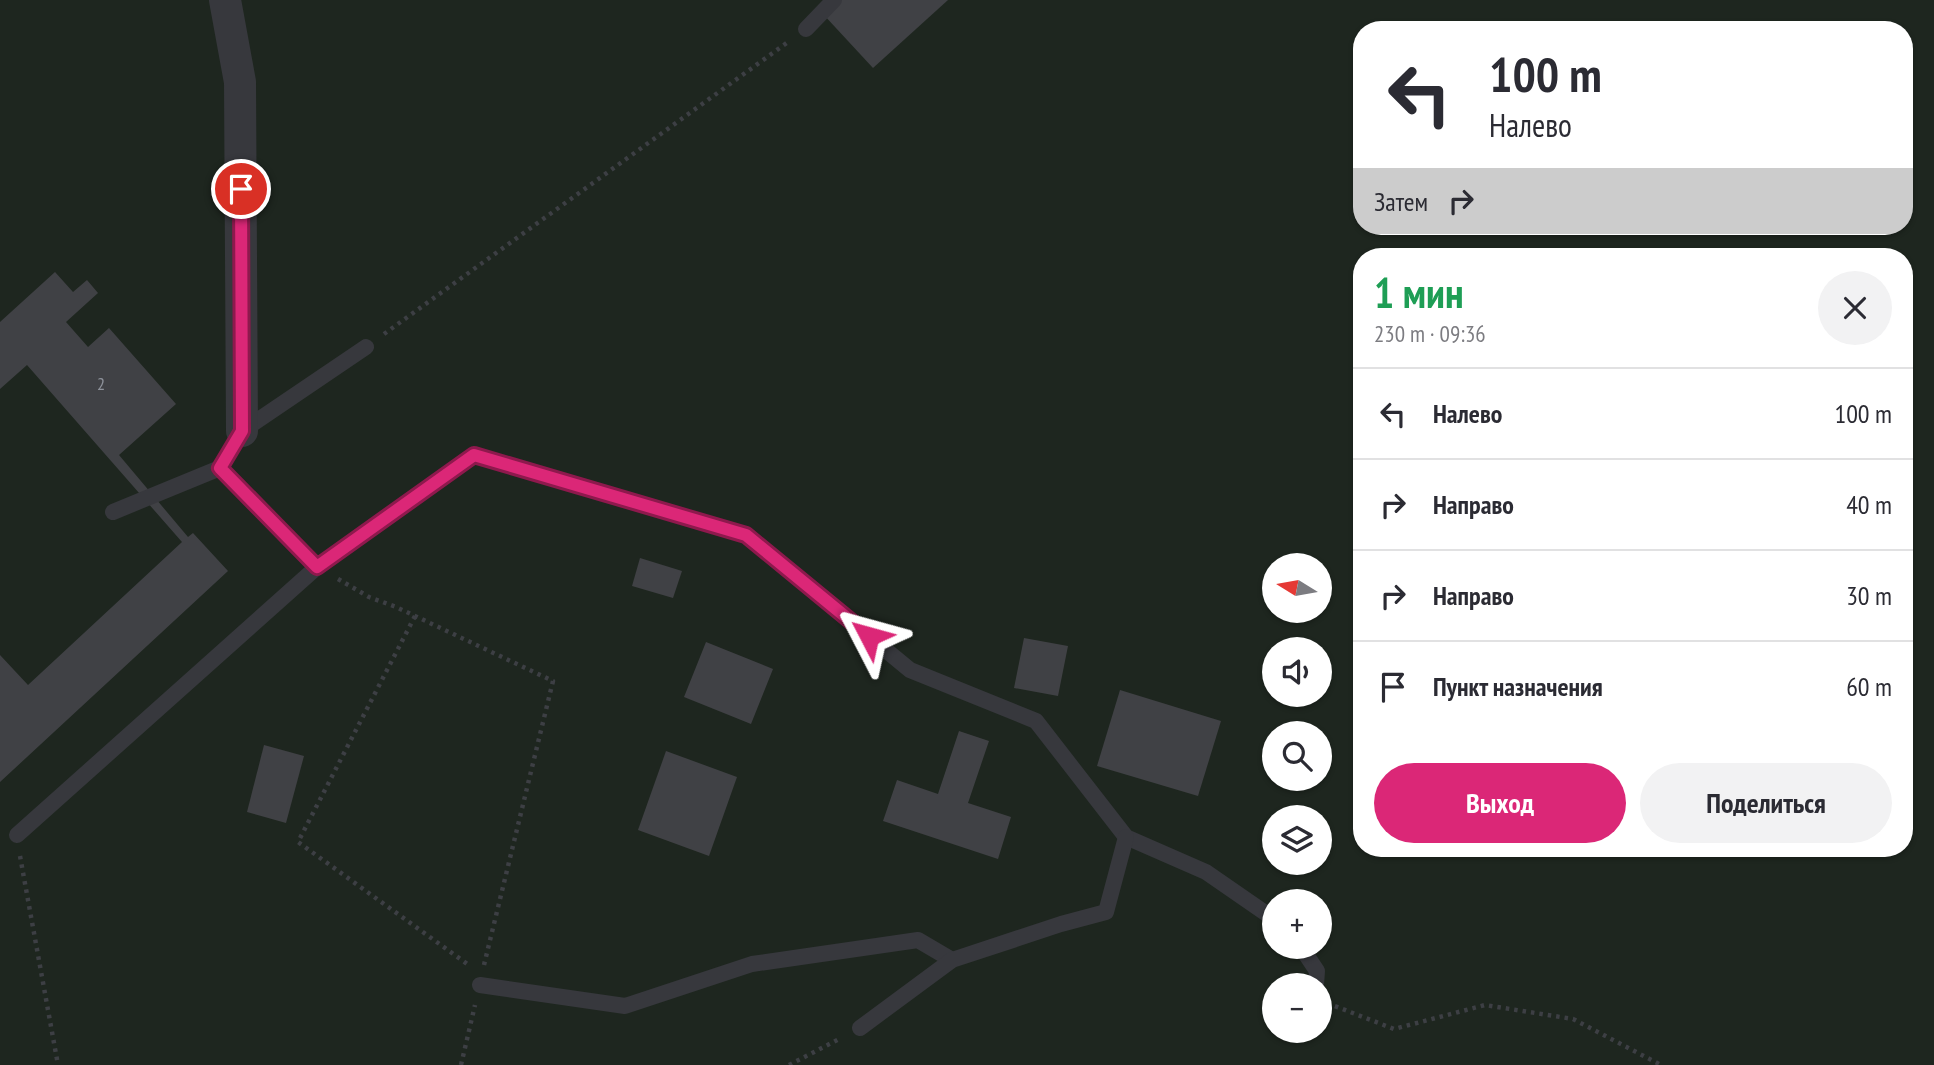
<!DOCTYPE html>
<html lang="ru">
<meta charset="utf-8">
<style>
body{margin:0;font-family:"PT Sans Narrow",sans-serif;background:#f2f2f3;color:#2b2b33;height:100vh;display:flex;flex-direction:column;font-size:26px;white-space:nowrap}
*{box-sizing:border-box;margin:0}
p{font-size:23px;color:#7c7c81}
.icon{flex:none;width:38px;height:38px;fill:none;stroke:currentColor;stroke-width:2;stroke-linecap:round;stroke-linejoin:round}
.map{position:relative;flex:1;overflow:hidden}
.drawer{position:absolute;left:1353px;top:248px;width:560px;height:609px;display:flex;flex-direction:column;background:#fff;border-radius:28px;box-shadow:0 2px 5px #0004}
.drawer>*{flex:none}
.banner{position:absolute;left:1353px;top:21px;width:560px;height:214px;border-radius:28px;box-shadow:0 2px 5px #0004;background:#fff;color:#2b2b33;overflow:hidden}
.needle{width:46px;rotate:281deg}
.tools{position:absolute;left:1262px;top:553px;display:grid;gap:14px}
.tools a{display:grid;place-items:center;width:70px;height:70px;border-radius:50%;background:#fff;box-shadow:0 2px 5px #0004;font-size:35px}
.pin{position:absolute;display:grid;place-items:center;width:60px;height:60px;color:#fff;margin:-30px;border:4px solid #fff;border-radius:50%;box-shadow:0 2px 7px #0007}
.me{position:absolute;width:77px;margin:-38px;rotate:309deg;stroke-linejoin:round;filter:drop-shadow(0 0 5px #0008)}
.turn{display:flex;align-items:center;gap:24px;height:147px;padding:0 21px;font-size:32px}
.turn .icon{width:91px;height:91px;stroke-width:2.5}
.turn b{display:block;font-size:49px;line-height:60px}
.then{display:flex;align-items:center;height:66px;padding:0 21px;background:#0003;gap:14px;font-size:26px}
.round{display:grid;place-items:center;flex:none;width:74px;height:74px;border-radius:37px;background:#f2f2f3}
.summary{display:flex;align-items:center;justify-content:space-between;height:119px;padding:0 21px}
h1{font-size:42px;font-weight:700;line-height:52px;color:#1e9e55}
.cta{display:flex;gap:14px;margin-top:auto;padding:14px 21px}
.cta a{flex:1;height:80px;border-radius:42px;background:#db2777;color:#fff;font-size:28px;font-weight:700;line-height:80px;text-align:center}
.cta a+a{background:#f2f2f3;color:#2b2b33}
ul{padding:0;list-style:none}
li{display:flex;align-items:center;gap:21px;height:91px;padding:0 21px;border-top:2px solid #e1e1e2}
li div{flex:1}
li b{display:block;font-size:26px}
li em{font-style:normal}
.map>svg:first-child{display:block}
.green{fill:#1e261f;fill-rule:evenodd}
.building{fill:#404145}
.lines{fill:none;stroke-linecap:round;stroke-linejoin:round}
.path{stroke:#3d3f44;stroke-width:4.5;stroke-dasharray:3.5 5;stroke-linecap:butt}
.lane{stroke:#37383d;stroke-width:16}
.street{stroke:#37383d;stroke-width:32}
.route-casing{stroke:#8e194d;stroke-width:18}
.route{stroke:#db2777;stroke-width:12}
.labels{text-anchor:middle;stroke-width:7;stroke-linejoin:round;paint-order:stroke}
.number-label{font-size:18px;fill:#8e929b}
</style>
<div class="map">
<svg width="1934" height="1065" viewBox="0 0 1934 1065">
<rect width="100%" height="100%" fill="#161618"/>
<path class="green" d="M0 0H1934V1065H0ZM1362 30H1904V226H1362ZM1362 257H1904V849H1362ZM1274 565H1320V611H1274ZM1274 649H1320V695H1274ZM1274 733H1320V779H1274ZM1274 817H1320V863H1274ZM1274 901H1320V947H1274ZM1274 985H1320V1031H1274Z"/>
<g class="building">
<path d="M839 0H948L873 68 823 14Z"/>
<path d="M55 272 73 292 87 280 98 293 66 322 88 347 109 328 176 404 119 455 188 537 193 533 228 571 0 782V655L28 685 182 542 27 365 0 389V322Z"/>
<path d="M640 558 682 571 673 598 632 586Z"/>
<path d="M1024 638 1068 646 1058 696 1014 688Z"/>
<path d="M706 642 773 669 751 724 684 697Z"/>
<path d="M1120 690 1221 721 1198 796 1097 766Z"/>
<path d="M959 731 989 741 968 803 1011 817 998 859 883 821 897 780 938 794Z"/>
<path d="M264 745 304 756 286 823 247 812Z"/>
<path d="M666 751 737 777 709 856 638 830Z"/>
</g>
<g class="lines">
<g class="path">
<path d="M384 334 788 42"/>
<path d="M338 579 369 597 396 607 553 681 484 965"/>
<path d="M415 616 298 842 470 966"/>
<path d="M20 856 58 1065"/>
<path d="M1327 1003 1394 1029 1485 1005 1573 1019 1661 1065"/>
<path d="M461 1065 475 1005"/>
<path d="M789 1065 841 1038"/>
</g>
<g class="lane">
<path d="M806 29 834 0"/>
<path d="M113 512 220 468"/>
<path d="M317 567 220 468 242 431 366 347"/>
<path d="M17 835 317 567 474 455 746 535 910 670 1036 721 1126 837 1206 872 1274 919"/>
<path d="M1301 947 1317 971 1316 985"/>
<path d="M480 985 625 1006 752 964 918 940 952 960"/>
<path d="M860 1028 952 960 1061 924 1106 912 1126 837"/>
</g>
<path class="street" d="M225 0 240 82 242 431"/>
</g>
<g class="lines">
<g class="route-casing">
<path id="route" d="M241 189 242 431 220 468 317 567 474 455 746 535 869 636"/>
</g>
<use href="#route" class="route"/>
</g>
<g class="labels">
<g class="number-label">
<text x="101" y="390">2</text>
</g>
</g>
</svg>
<div class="tools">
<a><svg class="needle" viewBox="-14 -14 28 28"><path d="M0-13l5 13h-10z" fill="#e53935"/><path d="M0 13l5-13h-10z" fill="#7c7c81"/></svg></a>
<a><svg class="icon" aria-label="sound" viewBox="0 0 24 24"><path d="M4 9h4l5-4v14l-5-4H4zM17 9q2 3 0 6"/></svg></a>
<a><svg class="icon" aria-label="search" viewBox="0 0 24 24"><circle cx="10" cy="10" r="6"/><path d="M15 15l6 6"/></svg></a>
<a><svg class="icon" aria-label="layers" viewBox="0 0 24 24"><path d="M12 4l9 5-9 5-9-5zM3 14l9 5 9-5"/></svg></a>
<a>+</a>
<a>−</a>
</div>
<div class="pin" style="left:241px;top:189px;background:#d93025"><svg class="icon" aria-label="arrive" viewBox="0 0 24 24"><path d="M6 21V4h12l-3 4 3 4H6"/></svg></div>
<svg class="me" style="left:869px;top:636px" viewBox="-20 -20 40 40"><path d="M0-17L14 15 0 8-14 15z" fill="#db2777" stroke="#fff" stroke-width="4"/></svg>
<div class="banner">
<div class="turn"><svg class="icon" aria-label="left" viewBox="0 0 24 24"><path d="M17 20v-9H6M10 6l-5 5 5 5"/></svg><div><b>100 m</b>Налево</div></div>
<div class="then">Затем<svg class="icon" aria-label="right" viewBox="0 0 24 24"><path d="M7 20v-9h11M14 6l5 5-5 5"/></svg></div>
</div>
<section class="drawer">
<div class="summary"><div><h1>1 мин</h1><p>230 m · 09:36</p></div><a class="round"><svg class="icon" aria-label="close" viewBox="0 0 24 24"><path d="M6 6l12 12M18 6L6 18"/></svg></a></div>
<ul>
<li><svg class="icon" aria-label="left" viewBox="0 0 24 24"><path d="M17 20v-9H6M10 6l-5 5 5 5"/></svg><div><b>Налево</b></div><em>100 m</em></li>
<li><svg class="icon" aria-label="right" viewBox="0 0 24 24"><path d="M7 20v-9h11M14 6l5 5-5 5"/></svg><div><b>Направо</b></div><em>40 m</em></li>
<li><svg class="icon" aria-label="right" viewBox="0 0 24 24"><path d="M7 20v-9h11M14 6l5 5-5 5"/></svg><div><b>Направо</b></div><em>30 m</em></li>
<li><svg class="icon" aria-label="arrive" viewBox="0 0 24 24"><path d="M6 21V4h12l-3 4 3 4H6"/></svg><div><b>Пункт назначения</b></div><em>60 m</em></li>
</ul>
<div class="cta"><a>Выход</a><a>Поделиться</a></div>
</section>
</div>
